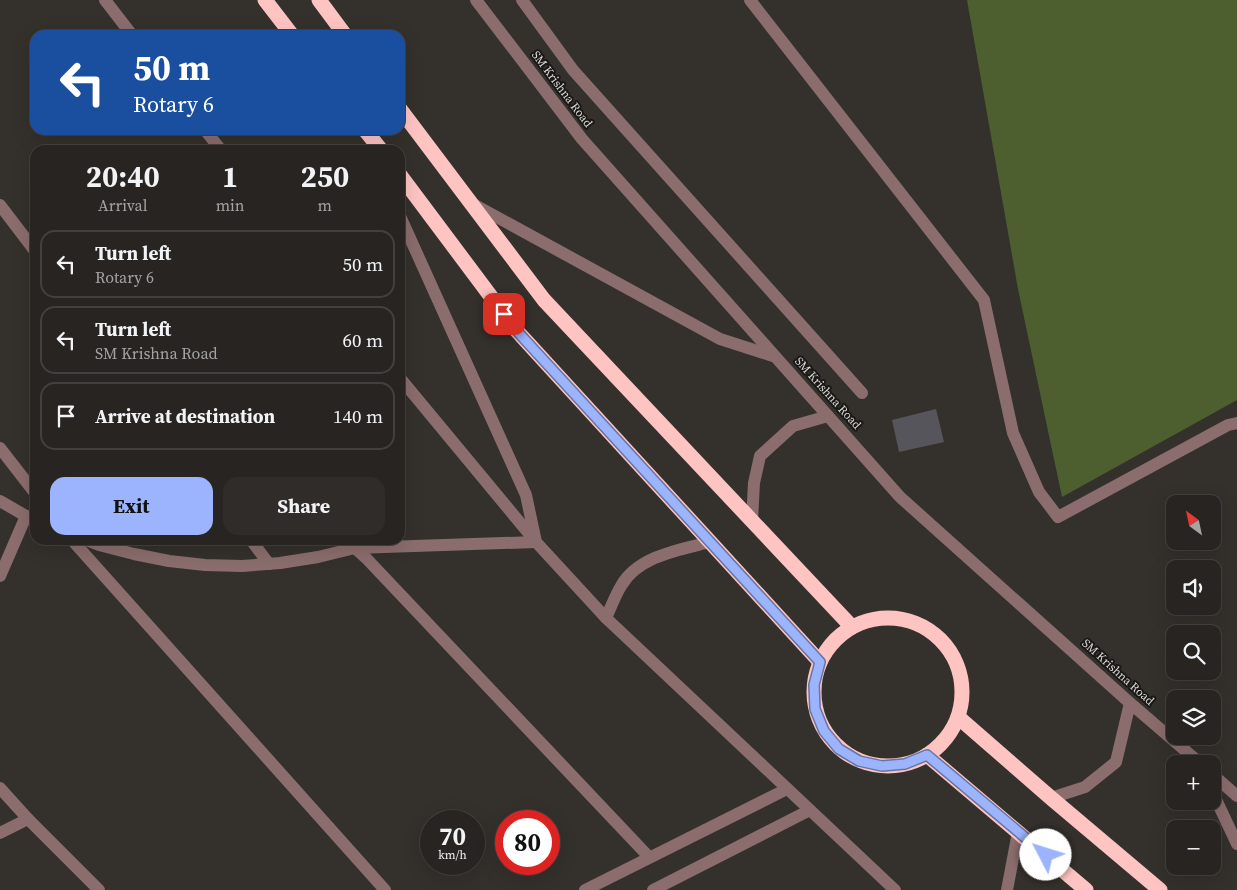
<!DOCTYPE html>
<meta charset="utf-8">
<style>
body{margin:0;font-family:"Source Serif 4",serif;background:#2f2c2a;color:#f1f3f6;height:100vh;display:flex;flex-direction:column;font-size:19px;white-space:nowrap}
*{box-sizing:border-box;margin:0}
p{font-size:16px;color:#a4a4a5}
.icon{flex:none;width:28px;height:28px;fill:none;stroke:currentColor;stroke-width:2;stroke-linecap:round;stroke-linejoin:round}
.map{position:relative;flex:1;overflow:hidden}
.details{position:absolute;left:30px;top:145px;width:375px;height:400px;display:flex;flex-direction:column;background:#272421;border-radius:15px;box-shadow:0 5px 20px #0002,0 0 0 1px #43413f}
.details>*{flex:none}
.hud{position:absolute;left:30px;top:30px;width:375px;height:105px;border-radius:15px;box-shadow:0 5px 20px #0002,0 0 0 1px #43413f;background:#1a4fa0;color:#fff;overflow:hidden}
.needle{width:32px;rotate:327deg}
.buttons{position:absolute;left:1166px;top:495px;display:grid;gap:10px}
.buttons a{display:grid;place-items:center;width:55px;height:55px;border-radius:10px;background:#272421;box-shadow:0 5px 20px #0002,0 0 0 1px #43413f;font-size:25px}
.speed{position:absolute;left:420px;top:810px;display:flex;gap:10px;font-size:25px;font-weight:700;text-align:center}
.speed>*{display:grid;place-content:center;width:65px;height:65px;border-radius:50%;background:#272421;box-shadow:0 5px 20px #0002,0 0 0 1px #43413f;line-height:1}
.speed small{font-size:12px;font-weight:400}
.speed .limit{border:8px solid #d22;background:#fff;color:#111}
.pin{position:absolute;display:grid;place-items:center;width:42px;height:42px;color:#fff;margin:-21px;border-radius:10px;box-shadow:0 2px 8px #0006}
.me{position:absolute;width:55px;margin:-28px;rotate:310deg;stroke-linejoin:round;filter:drop-shadow(0 0 4px #0008)}
.turn{display:flex;align-items:center;gap:18px;height:105px;padding:0 20px;font-size:22px}
.turn .icon{width:65px;height:65px;stroke-width:2.5}
.turn b{display:block;font-size:35px;line-height:42px}
.eta{display:flex;justify-content:space-evenly;align-items:center;height:85px;text-align:center}
.eta b{font-size:30px;font-weight:700;line-height:35px}
.button{display:flex;gap:10px;margin-top:auto;padding:10px 20px}
.button a{flex:1;height:58px;border-radius:15px;background:#9cb4fd;color:#111;font-size:20px;font-weight:700;line-height:58px;text-align:center}
.button a+a{background:#2f2c2a;color:#f1f3f6}
ul{padding:0;list-style:none}
li{display:flex;align-items:center;gap:15px;height:68px;margin:0 10px 8px;padding:0 10px;border:2px solid #43413f;border-radius:15px}
li div{flex:1}
li b{display:block;font-size:19px}
li em{font-style:normal}
.map>svg:first-child{display:block}
.green{fill:#4d5f2f}
.building{fill:#56555b}
.lines{fill:none;stroke-linecap:round;stroke-linejoin:round}
.minor{stroke:#8a6d6c;stroke-width:12}
.highway{stroke:#fdc4c2;stroke-width:15}
.route-casing{stroke:#6575a4;stroke-width:12}
.route{stroke:#9cb4fd;stroke-width:9}
.labels{text-anchor:middle;stroke-width:4;stroke-linejoin:round;paint-order:stroke}
.street-label{font-size:12px;fill:#dcdad7;stroke:#1a1917}
</style>
<div class="map">
<svg width="1237" height="890" viewBox="0 0 1237 890">
<rect width="100%" height="100%" fill="#34302c"/>
<path class="green" d="M967 0H1237V400L1062 497 1018 289Z"/>
<path class="building" d="M936 409 944 442 899 452 892 420Z"/>
<g class="lines">
<g class="minor">
<path d="M105 0 132 35"/>
<path d="M476 0 582 139 900 497 1130 703 1201 764"/>
<path d="M522 0 573 70 862 393"/>
<path d="M750 0 984 300 1013 433 1039 492 1058 517 1228 425 1237 423"/>
<path d="M205 130 221 150"/>
<path d="M473 204 720 339 773 356"/>
<path d="M0 205 35 251"/>
<path d="M400 378 536 542 606 618 895 890"/>
<path d="M0 448 35 493"/>
<path d="M0 501 26 516 35 520"/>
<path d="M752 521 754 483 760 456 793 426 828 416"/>
<path d="M72 540 385 890"/>
<path d="M86 540 99 545 134 554 169 561 205 565 242 566 280 563 318 557 355 548 536 542 526 495 400 216"/>
<path d="M251 540 269 564"/>
<path d="M355 548 366 558 649 857"/>
<path d="M0 576 26 516"/>
<path d="M606 618C611 607 615 596 621 586 638 556 679 550 710 542"/>
<path d="M1212 774 1237 796"/>
<path d="M0 788 28 819 99 890"/>
<path d="M1212 791 1237 844"/>
<path d="M1051 798 1085 787 1116 762 1130 703"/>
<path d="M0 833 28 819"/>
<path d="M585 890 787 789"/>
<path d="M653 890 810 810"/>
<path d="M1007 890 1018 832"/>
</g>
<g class="highway">
<path d="M265 0 292 35"/>
<path d="M319 0 345 35"/>
<path d="M400 109 544 300 852 627"/>
<path d="M365 130 381 150"/>
<path d="M400 175 516 330 820 662"/>
<circle cx="888" cy="692" r="74"/>
<path d="M958 717 1051 798 1160 890"/>
<path d="M927 755 1086 890"/>
</g>
</g>
<g class="lines">
<g class="route-casing">
<path id="route" d="M504 314 516 330 820 662 814 685 815 709 824 731 839 749 859 761 882 766 905 764 927 755 1046 855"/>
</g>
<use href="#route" class="route"/>
</g>
<g class="labels">
<g class="street-label">
<text transform="translate(562 89) rotate(53)" y="4">SM Krishna Road</text>
<text transform="translate(828 393) rotate(48)" y="4">SM Krishna Road</text>
<text transform="translate(1118 672) rotate(42)" y="4">SM Krishna Road</text>
</g>
</g>
</svg>
<div class="buttons">
<a><svg class="needle" viewBox="-14 -14 28 28"><path d="M0-13l5 13h-10z" fill="#e53935"/><path d="M0 13l5-13h-10z" fill="#a4a4a5"/></svg></a>
<a><svg class="icon" aria-label="sound" viewBox="0 0 24 24"><path d="M4 9h4l5-4v14l-5-4H4zM17 9q2 3 0 6"/></svg></a>
<a><svg class="icon" aria-label="search" viewBox="0 0 24 24"><circle cx="10" cy="10" r="6"/><path d="M15 15l6 6"/></svg></a>
<a><svg class="icon" aria-label="layers" viewBox="0 0 24 24"><path d="M12 4l9 5-9 5-9-5zM3 14l9 5 9-5"/></svg></a>
<a>+</a>
<a>−</a>
</div>
<div class="speed"><div>70<small>km/h</small></div><div class="limit">80</div></div>
<div class="pin" style="left:504px;top:314px;background:#d93025"><svg class="icon" aria-label="arrive" viewBox="0 0 24 24"><path d="M6 21V4h12l-3 4 3 4H6"/></svg></div>
<svg class="me" style="left:1046px;top:855px" viewBox="-20 -20 40 40"><circle r="19" fill="#fff"/><path d="M0-13L10 11 0 6-10 11z" fill="#9cb4fd"/></svg>
<div class="hud">
<div class="turn"><svg class="icon" aria-label="left" viewBox="0 0 24 24"><path d="M17 20v-9H6M10 6l-5 5 5 5"/></svg><div><b>50 m</b>Rotary 6</div></div>
</div>
<section class="details">
<div class="eta">
<div><b>20:40</b><p>Arrival</p></div>
<div><b>1</b><p>min</p></div>
<div><b>250</b><p>m</p></div>
</div>
<ul>
<li><svg class="icon" aria-label="left" viewBox="0 0 24 24"><path d="M17 20v-9H6M10 6l-5 5 5 5"/></svg><div><b>Turn left</b><p>Rotary 6</p></div><em>50 m</em></li>
<li><svg class="icon" aria-label="left" viewBox="0 0 24 24"><path d="M17 20v-9H6M10 6l-5 5 5 5"/></svg><div><b>Turn left</b><p>SM Krishna Road</p></div><em>60 m</em></li>
<li><svg class="icon" aria-label="arrive" viewBox="0 0 24 24"><path d="M6 21V4h12l-3 4 3 4H6"/></svg><div><b>Arrive at destination</b></div><em>140 m</em></li>
</ul>
<div class="button"><a>Exit</a><a>Share</a></div>
</section>
</div>
